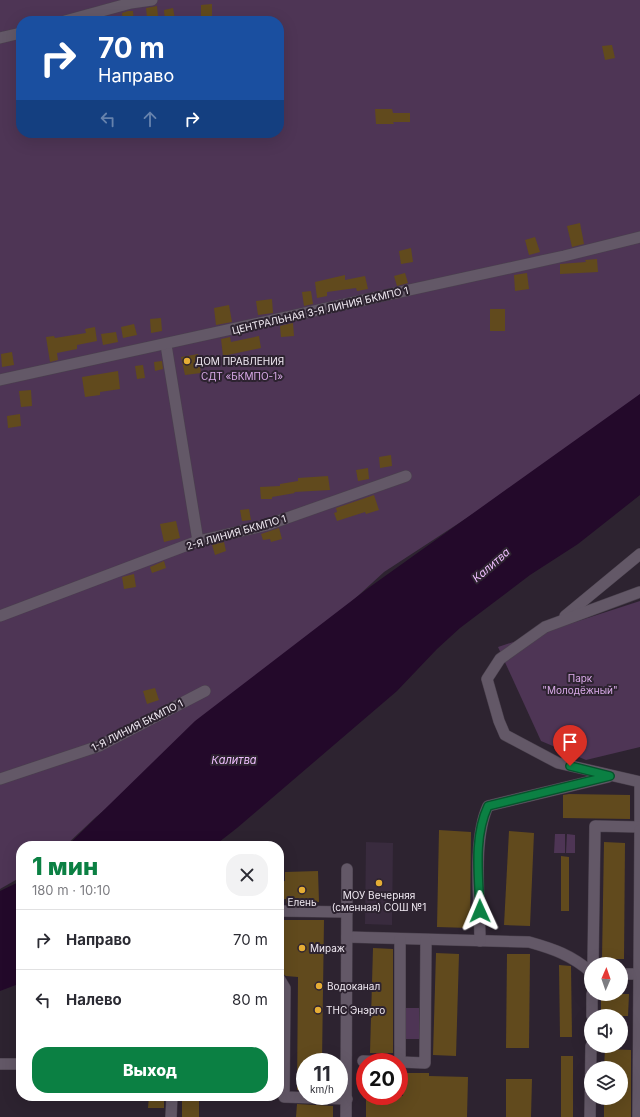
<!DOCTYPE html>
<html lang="ru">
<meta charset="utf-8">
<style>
body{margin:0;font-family:Inter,sans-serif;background:#f2f2f3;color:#2b2b33;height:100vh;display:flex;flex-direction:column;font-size:15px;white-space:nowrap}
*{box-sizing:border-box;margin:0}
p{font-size:13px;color:#7c7c81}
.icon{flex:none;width:22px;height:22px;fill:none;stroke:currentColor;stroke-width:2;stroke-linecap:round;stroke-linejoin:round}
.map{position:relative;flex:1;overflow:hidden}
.details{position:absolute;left:16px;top:841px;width:268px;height:260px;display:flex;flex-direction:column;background:#fff;border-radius:16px;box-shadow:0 4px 16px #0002}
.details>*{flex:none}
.top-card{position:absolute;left:16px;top:16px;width:268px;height:122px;border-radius:16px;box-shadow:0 4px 16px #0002;background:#1a4fa0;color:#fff;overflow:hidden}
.needle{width:26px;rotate:2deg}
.fabs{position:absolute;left:584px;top:957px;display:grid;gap:8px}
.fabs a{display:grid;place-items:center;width:44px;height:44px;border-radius:50%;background:#fff;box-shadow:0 4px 16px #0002;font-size:20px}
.speed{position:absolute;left:296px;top:1053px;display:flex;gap:8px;font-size:20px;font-weight:700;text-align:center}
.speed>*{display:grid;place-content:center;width:52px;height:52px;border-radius:50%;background:#fff;box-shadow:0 4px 16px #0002;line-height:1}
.speed small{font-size:10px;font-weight:400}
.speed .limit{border:6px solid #d22;background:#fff;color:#111}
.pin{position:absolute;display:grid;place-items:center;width:34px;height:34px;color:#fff;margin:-41px -17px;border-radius:50% 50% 50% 0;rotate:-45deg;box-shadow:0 0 4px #0007}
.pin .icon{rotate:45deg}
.me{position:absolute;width:44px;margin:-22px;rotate:359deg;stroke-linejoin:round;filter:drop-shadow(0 0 3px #0008)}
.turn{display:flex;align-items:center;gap:14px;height:84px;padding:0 16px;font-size:18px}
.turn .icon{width:52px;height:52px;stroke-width:2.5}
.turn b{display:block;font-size:28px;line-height:34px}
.lanes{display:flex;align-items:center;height:38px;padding:0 16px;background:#0003;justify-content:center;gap:20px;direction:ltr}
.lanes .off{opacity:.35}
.round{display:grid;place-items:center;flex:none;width:42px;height:42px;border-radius:16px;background:#f2f2f3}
.summary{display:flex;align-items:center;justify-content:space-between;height:68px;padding:0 16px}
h1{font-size:24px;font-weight:800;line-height:30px;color:#0b8043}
.cta{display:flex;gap:8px;margin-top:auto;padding:8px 16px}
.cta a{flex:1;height:46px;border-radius:16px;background:#0b8043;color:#fff;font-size:16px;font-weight:800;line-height:46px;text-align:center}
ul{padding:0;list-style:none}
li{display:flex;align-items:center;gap:12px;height:60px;padding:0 16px;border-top:1px solid #e1e1e2}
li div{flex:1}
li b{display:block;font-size:15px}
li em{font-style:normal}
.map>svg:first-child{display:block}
.built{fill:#392b3e}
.green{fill:#4e3555;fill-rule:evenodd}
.water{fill:#23092a}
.building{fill:#614a1d}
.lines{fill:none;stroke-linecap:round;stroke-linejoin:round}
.minor-casing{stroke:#4a414d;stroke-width:12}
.minor{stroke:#635867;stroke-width:11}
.route-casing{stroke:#07532c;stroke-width:10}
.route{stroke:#0b8043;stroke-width:7}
.poi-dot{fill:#e5ad35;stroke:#2d2330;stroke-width:1.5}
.labels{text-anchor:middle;stroke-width:4;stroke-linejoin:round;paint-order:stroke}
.street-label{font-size:10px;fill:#f1eaf3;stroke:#2d2330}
.poi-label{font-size:10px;fill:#f1eaf3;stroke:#2d2330;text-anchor:start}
.park-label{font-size:10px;fill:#d9aae8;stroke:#2d2330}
.water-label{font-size:11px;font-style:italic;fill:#efbffe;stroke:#2d2330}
</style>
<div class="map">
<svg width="640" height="1117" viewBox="0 0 640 1117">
<rect width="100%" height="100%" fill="#2d2330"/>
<path class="built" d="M366 842 393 843 392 925 365 924Z"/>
<g class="green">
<path d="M0 0H640V395L545 467 384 572 312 638 96 817 65 846H21V877L0 889ZM21 21H279V133H21Z"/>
<path d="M640 601V747L586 760 541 741 498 647Z"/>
<path d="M555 834H565V853H554Z"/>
<path d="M567 834 575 835V853H566Z"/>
<path d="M406 1008H419V1039H405Z"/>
</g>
<g class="water">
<path d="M640 394V495L578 544 530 575 460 628 437 649 397 691 237 828 214 846H67L195 721 367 589Z"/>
<path d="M21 881V983L0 991V891Z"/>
</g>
<g class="building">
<path d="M212 4V19L201 20V5Z"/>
<path d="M157 6 158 16 147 17 146 8Z"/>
<path d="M173 8 175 19 165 21 164 10Z"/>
<path d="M128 11H133L134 21H123L122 13Z"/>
<path d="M612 45 615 58 605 60 602 46Z"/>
<path d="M375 109H392L393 113H410V122H393L394 124H376Z"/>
<path d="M580 223 584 244 572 247 567 226Z"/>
<path d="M535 237 540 252 529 255 525 240Z"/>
<path d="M411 248 413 262 401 264 399 251Z"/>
<path d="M597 259 598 272 560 274V264L586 262 585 260Z"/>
<path d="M405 273 408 283 397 286 394 276Z"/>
<path d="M527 273 529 289 515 291 514 275Z"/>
<path d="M345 275V280L365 276 368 289 357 291 356 288 327 292V296L317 298 315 282Z"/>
<path d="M311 291 313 304 304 306 302 292Z"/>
<path d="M272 299 273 313 258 315 256 301Z"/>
<path d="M229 305 232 322 216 325 214 308Z"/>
<rect x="490" y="309" width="15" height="22"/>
<path d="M161 318 162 331 151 333 150 319Z"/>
<path d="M293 323 294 336 281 337 280 326Z"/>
<path d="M134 324 137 335 123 338 121 327Z"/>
<path d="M95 327 97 341 77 345V349L57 353 58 360 50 362 46 337 54 336 55 338 86 333 85 329Z"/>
<path d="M116 332 118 342 103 345 101 334Z"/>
<path d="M259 336 261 348 223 356 221 339 230 337 231 342Z"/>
<path d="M12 352 14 365 2 367 1 354Z"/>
<path d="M198 354 201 373 185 375 181 357Z"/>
<path d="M162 361 163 369 155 371 154 362Z"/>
<path d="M143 365 145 378 137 379 135 366Z"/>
<path d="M118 371 120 389 100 392V395L85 397 82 377Z"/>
<path d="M31 390 32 406 21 407 19 391Z"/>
<path d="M20 414 21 426 8 428 7 416Z"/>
<path d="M391 455 392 466 380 468 379 457Z"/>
<path d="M368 468 369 479 358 481 356 470Z"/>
<path d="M328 476 330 490 294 492 295 493 272 497V499H261L260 487 280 486V484L298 481V478Z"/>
<path d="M374 495 379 510 366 514 365 512 337 521 334 513 337 512 336 508Z"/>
<path d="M249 509 251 520 242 521 240 510Z"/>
<path d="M176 521 180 538 164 542 160 524Z"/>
<path d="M279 528 282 539 271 542 270 539 263 540 261 534Z"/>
<path d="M224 542 226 551 215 555 212 545Z"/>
<path d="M164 561 166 568 152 573 150 567Z"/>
<path d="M134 574 136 587 124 589 122 577Z"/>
<path d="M155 688 159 700 147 704 143 691Z"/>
<path d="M569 794 630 795V819L563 818V795Z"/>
<path d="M439 830 471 832 470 928 437 927Z"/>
<path d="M509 831 534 833 530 926 504 925Z"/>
<path d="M604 842 625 843 624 959H602Z"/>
<path d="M561 856 569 857V911H561Z"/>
<path d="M318 871 319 902 286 903V899L279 900V882L285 881V872Z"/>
<path d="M279 920H324L322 1062H305V1091L297 1090 298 977 286 976 279 971Z"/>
<path d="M373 948 393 949V1053H370Z"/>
<path d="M436 953 459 954 456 1056 433 1055Z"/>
<path d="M507 954H530L529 1048H506Z"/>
<path d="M559 965 571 966 572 1037H560Z"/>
<path d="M601 994H629L628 1016H601Z"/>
<path d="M605 1049 631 1050V1117H604V1098H621V1068H604Z"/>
<rect x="561" y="1056" width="12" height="61"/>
<path d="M404 1073H429V1076L468 1077 467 1117H366V1096H403Z"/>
<path d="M506 1079H532L531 1117H506Z"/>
<path d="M149 1096H164V1108H148Z"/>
<rect x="182" y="1096" width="17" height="21"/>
<path d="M297 1104 333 1106V1117H296Z"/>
</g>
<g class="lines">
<g class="minor-casing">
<g id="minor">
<path d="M65 21 131 3 152 0"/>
<path d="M0 38 21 33"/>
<path d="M166 345 198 541"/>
<path d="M0 380 564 256 640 237"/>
<path d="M0 616 198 541 267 525 406 476"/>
<path d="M565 616 640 554"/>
<path d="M0 779 99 746 205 691"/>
<path d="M640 782 558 763 505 735 499 721 487 679 500 659 545 627 640 592"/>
<path d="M640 782V824"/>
<path d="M279 911 347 912"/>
<path d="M347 937 529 942C554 949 571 955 591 972"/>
<path d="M400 939V1062L425 1063 426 940"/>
<path d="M480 941C480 903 472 840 488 806L608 777"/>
<path d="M593 964 595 826 640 827"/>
<path d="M621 974H639"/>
<path d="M279 978 285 988 284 1097 347 1099"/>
<path d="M592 1016V994"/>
<path d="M363 1061 386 1062"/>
<path d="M0 1064H21"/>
<path d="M171 1117 172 1096"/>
<path d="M346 1117 347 869"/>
<path d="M590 1117 591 1046"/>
<path d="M638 1117 640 830"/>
</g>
</g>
<use href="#minor" class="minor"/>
</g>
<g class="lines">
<g class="route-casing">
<path id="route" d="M480 911C479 877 473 838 488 806L610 776 570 766"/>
</g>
<use href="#route" class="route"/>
</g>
<g class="poi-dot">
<circle cx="187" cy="361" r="4"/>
<circle cx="379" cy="883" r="4"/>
<circle cx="302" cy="890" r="4"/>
<circle cx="302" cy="948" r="4"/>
<circle cx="319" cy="986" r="4"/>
<circle cx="318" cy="1010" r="4"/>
</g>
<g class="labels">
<g class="street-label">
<text transform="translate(320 310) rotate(-13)" y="4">ЦЕНТРАЛЬНАЯ 3-Я ЛИНИЯ БКМПО 1</text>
<text transform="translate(236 532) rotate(-16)" y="4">2-Я ЛИНИЯ БКМПО 1</text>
<text transform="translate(137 725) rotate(-27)" y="4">1-Я ЛИНИЯ БКМПО 1</text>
</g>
<g class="poi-label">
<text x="195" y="365">ДОМ ПРАВЛЕНИЯ</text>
<text x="379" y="899" text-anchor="middle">МОУ Вечерняя<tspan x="379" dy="12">(сменная) СОШ №1</tspan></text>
<text x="302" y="906" text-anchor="middle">Елень</text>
<text x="310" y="952">Мираж</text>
<text x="327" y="990">Водоканал</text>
<text x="326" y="1014">ТНС Энэрго</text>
</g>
<g class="park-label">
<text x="242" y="380">СДТ «БКМПО-1»</text>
<text x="580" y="682">Парк<tspan x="580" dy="12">"Молодёжный"</tspan></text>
</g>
<g class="water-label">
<text transform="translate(491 565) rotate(-41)" y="4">Калитва</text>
<text x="234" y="764">Калитва</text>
</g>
</g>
</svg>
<div class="fabs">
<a><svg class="needle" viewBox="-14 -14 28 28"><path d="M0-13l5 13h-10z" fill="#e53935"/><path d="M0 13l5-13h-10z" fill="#7c7c81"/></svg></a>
<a><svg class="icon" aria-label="sound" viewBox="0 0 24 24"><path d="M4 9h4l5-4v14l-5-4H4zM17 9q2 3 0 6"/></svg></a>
<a><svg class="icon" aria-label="layers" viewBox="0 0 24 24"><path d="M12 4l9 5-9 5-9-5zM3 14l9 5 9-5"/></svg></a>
</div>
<div class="speed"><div>11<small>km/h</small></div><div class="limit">20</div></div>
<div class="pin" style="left:570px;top:766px;background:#d93025"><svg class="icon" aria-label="arrive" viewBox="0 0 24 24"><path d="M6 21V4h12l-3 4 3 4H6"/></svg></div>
<svg class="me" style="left:480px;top:911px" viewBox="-20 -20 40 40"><path d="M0-17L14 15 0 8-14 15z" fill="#0b8043" stroke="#fff" stroke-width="4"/></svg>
<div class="top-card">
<div class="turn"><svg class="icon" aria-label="right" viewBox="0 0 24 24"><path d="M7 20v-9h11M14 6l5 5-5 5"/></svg><div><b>70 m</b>Направо</div></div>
<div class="lanes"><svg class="icon off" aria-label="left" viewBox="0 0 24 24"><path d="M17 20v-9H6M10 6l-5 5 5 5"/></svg><svg class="icon off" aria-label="ahead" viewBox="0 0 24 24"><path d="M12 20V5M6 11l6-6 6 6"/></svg><svg class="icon" aria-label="right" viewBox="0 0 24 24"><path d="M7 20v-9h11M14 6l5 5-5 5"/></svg></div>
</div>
<section class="details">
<div class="summary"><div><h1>1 мин</h1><p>180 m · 10:10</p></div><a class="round"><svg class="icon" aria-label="close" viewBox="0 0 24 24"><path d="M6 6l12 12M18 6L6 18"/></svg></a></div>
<ul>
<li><svg class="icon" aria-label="right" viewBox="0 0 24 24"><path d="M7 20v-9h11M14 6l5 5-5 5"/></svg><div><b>Направо</b></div><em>70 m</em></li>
<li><svg class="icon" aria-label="left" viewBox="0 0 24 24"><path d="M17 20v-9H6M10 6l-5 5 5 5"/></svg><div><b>Налево</b></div><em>80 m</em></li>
</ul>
<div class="cta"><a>Выход</a></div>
</section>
</div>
